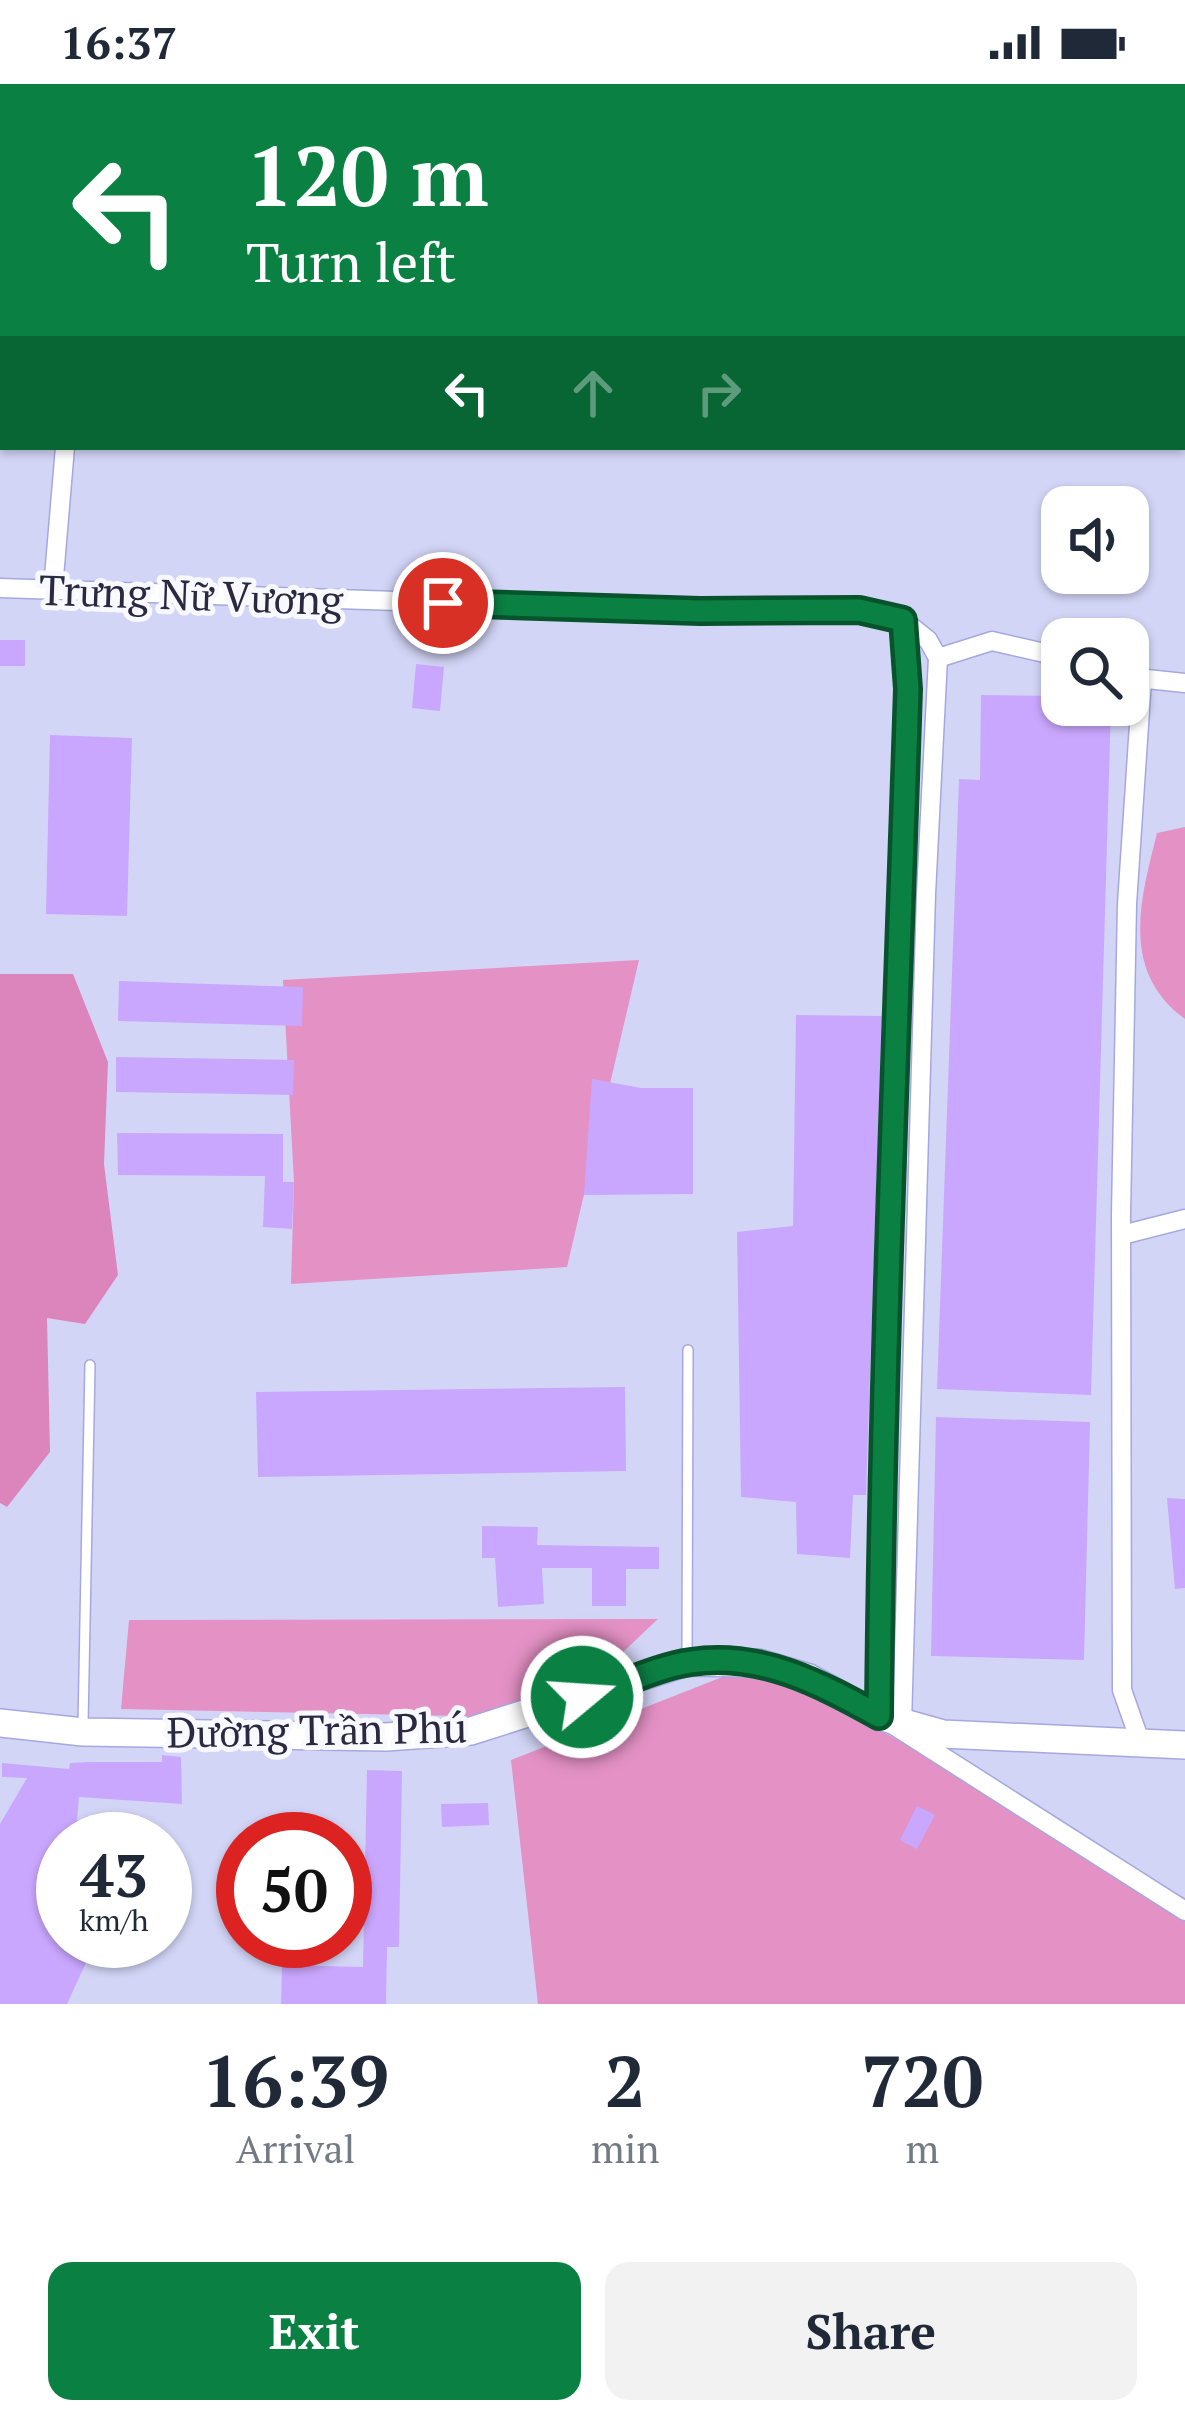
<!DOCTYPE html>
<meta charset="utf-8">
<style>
body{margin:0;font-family:"PT Serif",serif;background:#f2f2f3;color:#1f2937;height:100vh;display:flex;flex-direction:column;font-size:45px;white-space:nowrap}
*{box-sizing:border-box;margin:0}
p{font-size:39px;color:#747a83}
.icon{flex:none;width:66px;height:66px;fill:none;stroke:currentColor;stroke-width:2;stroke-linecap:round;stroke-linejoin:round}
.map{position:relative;height:1920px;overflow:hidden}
.panel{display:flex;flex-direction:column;background:#fff;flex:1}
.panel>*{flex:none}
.banner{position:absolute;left:0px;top:0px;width:1185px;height:366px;box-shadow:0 3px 9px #0004;background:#0b8043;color:#fff;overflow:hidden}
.tools{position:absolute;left:1041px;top:402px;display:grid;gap:24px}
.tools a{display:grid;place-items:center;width:108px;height:108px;border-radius:24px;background:#fff;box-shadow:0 3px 9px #0004;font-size:60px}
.speed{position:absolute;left:36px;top:1728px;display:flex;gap:24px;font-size:60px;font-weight:700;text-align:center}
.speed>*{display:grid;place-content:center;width:156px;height:156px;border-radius:50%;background:#fff;box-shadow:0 3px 9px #0004;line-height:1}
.speed small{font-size:30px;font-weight:400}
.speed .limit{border:18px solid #d22;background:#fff;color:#111}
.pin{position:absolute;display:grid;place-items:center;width:102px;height:102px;color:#fff;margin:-51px;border:6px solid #fff;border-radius:50%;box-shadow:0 3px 12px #0007}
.me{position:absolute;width:132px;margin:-66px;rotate:72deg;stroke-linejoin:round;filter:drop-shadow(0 0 9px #0008)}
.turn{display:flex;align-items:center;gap:42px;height:252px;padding:0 48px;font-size:54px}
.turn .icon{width:156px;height:156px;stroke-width:2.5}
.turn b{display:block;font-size:84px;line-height:102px}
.lanes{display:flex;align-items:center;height:114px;padding:0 48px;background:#0003;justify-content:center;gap:60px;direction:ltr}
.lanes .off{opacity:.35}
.eta{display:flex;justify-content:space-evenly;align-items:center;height:204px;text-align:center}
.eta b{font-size:72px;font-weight:600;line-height:84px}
.button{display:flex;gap:24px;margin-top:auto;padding:24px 48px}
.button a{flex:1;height:138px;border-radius:24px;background:#0b8043;color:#fff;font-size:48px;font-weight:600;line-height:138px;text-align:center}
.button a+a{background:#f2f2f3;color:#1f2937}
.status{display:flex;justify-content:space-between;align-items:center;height:84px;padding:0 60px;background:#fff;direction:ltr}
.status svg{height:33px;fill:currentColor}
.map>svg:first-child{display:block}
.green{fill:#e491c5}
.forest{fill:#db85bc}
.building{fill:#caa7fe}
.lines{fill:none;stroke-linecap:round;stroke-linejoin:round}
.service-casing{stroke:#a5a8de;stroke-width:12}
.minor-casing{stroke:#a5a8de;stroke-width:21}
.secondary-casing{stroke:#a5a8de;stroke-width:30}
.service{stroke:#fff;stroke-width:9}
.minor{stroke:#fff;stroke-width:18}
.secondary{stroke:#fff;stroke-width:27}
.route-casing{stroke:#07532c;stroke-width:30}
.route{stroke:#0b8043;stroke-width:21}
.labels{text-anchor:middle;stroke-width:10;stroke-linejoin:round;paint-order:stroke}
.street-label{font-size:42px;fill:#292a40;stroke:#f8f9ff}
</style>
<div class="status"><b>16:37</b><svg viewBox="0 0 49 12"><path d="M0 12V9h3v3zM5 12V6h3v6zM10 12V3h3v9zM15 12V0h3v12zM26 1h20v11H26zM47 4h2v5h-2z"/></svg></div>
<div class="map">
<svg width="1185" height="1920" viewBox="0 0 1185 1920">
<rect width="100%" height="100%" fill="#d3d5f7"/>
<g class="green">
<path d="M1185 743V935C1120 887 1140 817 1157 749Z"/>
<path d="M639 876 567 1183 291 1200 294 1098 283 896Z"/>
<path d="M658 1535 553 1634 121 1625 129 1536Z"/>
<path d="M758 1579 1185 1814V1920H538L511 1676Z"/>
</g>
<path class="forest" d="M0 890H73L108 978 104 1080 118 1191 85 1240 47 1234 50 1368 7 1423 0 1419Z"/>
<g class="building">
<rect x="0" y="556" width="25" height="26"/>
<path d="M416 580 444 583 440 627 412 624Z"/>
<path d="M981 611 1062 612V621H1111L1091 1311 937 1305 959 695 980 696Z"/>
<path d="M50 651 132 654 127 832 46 830Z"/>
<path d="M119 897 303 903 302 942 118 937Z"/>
<path d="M796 931 882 932 866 1411H853L850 1474 797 1470 796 1418 741 1413 737 1148 793 1142Z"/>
<path d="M116 973 294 976 293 1011 116 1008Z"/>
<path d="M592 995 641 1004H693V1110L584 1111Z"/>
<path d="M117 1049 283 1050V1098H294L292 1145 263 1143 265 1092 118 1091Z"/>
<path d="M625 1303 626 1387 258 1393 256 1308Z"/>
<path d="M936 1333 1090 1338 1084 1576 931 1572Z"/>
<path d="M1167 1414 1185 1415V1504L1175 1505Z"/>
<path d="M482 1442 538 1443 537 1461 659 1463V1485H626V1522H592V1484H542L544 1520 498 1523 495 1474H482Z"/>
<path d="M162 1671 181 1673 182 1720 79 1713 77 1736 116 1755H63V1857H96L67 1920H0V1740L27 1694 2 1693V1679L69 1685 70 1679 89 1678H162Z"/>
<path d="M367 1686 402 1687 399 1863H387L386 1920H281L282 1881 363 1883Z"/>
<path d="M488 1719 489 1741 442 1743 441 1720Z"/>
<path d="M917 1722 935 1731 917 1765 900 1756Z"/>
</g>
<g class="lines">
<g class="service-casing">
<g id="service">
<path d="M687 1572 688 1266"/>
<path d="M83 1641 90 1281"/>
</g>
</g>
<g class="minor-casing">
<g id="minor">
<path d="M0 237 3 238"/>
<path d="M0 504 700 527 859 526 903 536 928 556 938 574"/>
<path d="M53 505 65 363"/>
<path d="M903 536 907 605 880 1384 879 1632 1185 1827"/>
<path d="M938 574 992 557 1062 573"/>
<path d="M1128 593 1185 599"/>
<path d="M1122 1151 1185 1135"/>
<path d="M902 1639 926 810 938 574"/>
<path d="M1141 1660 1122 1606 1121 1130 1127 820 1142 596"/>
</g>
</g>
<g class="secondary-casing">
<path id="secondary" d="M0 1639 83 1648 386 1653 471 1647 687 1578 758 1579 809 1594 879 1632 943 1650 1185 1661"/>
</g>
<use href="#service" class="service"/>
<use href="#minor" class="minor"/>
<use href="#secondary" class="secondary"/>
</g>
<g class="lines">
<g class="route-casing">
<path id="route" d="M443 519 700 527 859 526 903 536 908 605C897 947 882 1289 879 1632 821 1600 760 1567 691 1578 655 1583 617 1603 582 1613"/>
</g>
<use href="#route" class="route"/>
</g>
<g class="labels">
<g class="street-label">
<text transform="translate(191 511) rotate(2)" y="15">Trưng Nữ Vương</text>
<text transform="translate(317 1646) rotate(-1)" y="15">Đường Trần Phú</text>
</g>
</g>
</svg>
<div class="tools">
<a><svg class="icon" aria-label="sound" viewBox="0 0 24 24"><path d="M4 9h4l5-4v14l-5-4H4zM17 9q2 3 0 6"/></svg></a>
<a><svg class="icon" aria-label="search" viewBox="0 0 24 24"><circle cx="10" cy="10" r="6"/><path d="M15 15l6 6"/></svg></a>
</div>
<div class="speed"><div>43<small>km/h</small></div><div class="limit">50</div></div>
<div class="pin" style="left:443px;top:519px;background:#d93025"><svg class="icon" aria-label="arrive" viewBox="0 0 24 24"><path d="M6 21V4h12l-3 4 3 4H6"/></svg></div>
<svg class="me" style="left:582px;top:1613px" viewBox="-20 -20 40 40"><circle r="17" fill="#0b8043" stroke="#fff" stroke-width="3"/><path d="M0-11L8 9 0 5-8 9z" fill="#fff"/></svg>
<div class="banner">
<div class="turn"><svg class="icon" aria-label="left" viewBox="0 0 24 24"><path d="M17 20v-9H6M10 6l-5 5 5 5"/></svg><div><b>120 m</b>Turn left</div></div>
<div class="lanes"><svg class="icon" aria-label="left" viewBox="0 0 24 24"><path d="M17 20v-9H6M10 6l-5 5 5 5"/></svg><svg class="icon off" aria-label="ahead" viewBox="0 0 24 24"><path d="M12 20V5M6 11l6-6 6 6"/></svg><svg class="icon off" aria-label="right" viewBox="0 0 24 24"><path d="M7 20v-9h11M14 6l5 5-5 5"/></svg></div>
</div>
</div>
<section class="panel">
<div class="eta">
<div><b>16:39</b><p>Arrival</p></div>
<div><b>2</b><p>min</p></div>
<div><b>720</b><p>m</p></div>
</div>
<div class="button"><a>Exit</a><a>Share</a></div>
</section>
